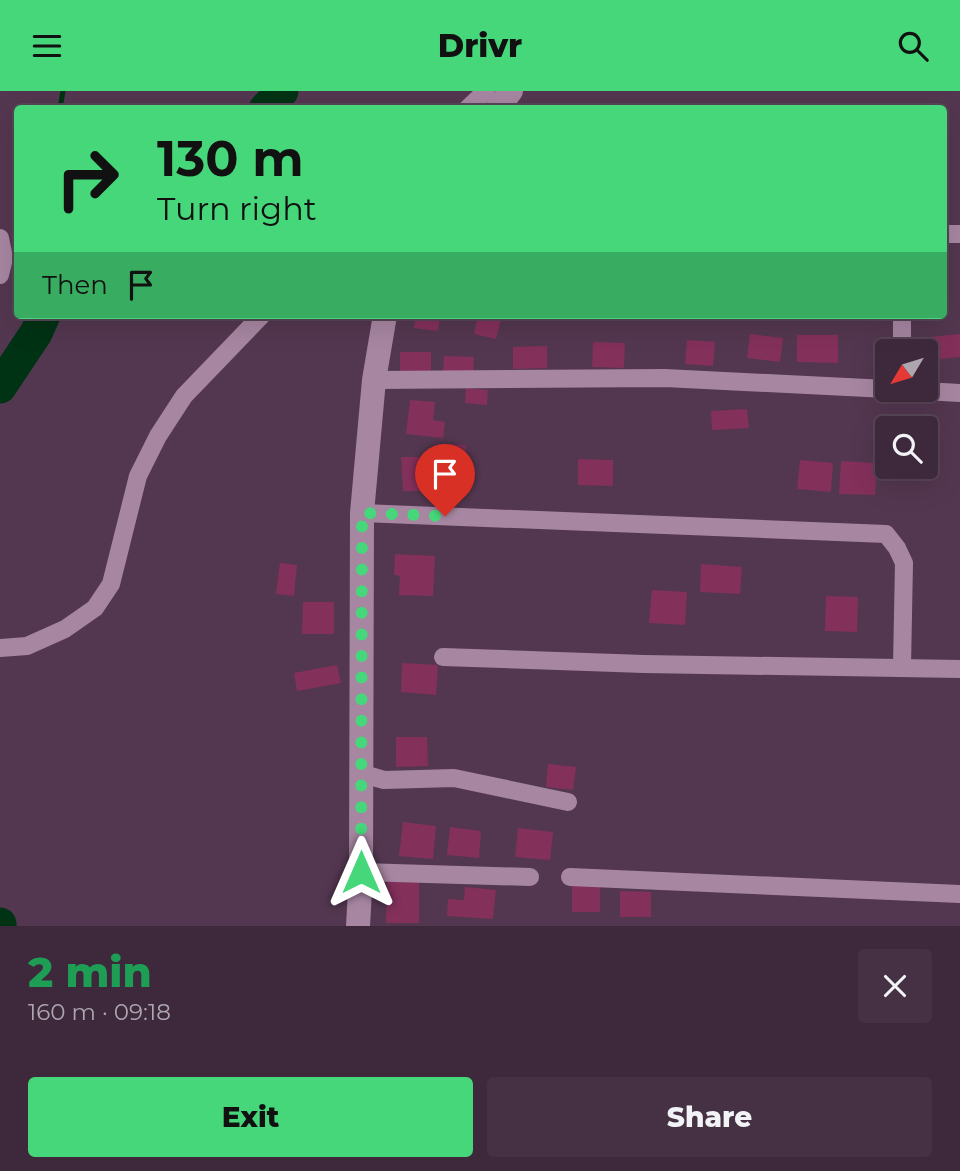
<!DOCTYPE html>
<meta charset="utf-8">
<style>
body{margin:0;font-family:Montserrat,sans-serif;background:#453143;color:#f1f3f6;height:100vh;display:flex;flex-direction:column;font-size:26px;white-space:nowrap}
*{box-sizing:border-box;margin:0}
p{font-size:23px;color:#ada6af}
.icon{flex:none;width:38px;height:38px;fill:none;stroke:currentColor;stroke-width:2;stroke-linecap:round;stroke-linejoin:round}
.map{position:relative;height:835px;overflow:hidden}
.drawer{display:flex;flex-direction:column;background:#3e293c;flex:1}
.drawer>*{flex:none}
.guide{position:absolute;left:14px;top:14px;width:933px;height:214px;border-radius:7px;box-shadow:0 7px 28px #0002,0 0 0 2px #574556;background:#46d77a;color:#111;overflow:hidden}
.needle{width:46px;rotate:232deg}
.tools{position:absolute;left:875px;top:248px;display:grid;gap:14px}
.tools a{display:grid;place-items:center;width:63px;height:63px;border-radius:7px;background:#3e293c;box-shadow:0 7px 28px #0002,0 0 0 2px #574556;font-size:35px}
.pin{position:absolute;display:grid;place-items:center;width:60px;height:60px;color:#fff;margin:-72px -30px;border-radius:50% 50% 50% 0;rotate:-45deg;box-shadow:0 0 7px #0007}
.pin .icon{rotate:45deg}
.me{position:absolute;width:77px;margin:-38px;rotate:0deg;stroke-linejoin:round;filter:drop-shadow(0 0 5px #0008)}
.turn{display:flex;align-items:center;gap:24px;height:147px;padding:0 28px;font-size:32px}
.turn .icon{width:91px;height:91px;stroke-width:2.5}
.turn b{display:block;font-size:49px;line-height:60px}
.then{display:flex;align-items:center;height:66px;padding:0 28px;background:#0003;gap:14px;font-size:26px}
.round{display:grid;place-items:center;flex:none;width:74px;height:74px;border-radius:7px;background:#453143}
.headline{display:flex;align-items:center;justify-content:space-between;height:119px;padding:0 28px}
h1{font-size:42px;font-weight:800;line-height:52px;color:#1e9e55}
.primary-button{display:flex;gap:14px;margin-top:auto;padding:14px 28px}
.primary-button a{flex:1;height:80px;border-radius:7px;background:#46d77a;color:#111;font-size:28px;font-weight:800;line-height:80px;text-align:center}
.primary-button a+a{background:#453143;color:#f1f3f6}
header{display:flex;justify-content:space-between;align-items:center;height:91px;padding:0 28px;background:#46d77a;color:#111;font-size:32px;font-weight:800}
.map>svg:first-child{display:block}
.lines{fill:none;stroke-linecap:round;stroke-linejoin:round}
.stream{stroke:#003214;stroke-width:5}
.river{stroke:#003214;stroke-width:33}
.building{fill:#83305b}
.street{stroke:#a786a2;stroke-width:18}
.secondary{stroke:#a786a2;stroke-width:24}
.route{stroke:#46d77a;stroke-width:12;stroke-dasharray:0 21.6}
</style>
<header><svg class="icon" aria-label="menu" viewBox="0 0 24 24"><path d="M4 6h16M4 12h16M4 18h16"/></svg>Drivr<svg class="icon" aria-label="search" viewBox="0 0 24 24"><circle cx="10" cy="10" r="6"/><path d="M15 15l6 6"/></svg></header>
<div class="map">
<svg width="960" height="835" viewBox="0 0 960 835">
<rect width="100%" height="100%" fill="#533750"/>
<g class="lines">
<path class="stream" d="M60 18 63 0"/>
<g class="river">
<path d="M265 18 282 0"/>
<path d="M0 296 36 242 44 224"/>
<path d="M0 833V835"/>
</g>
</g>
<g class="building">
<path d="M416 224H440L438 240 414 237Z"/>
<path d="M478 224 501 229 496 248 474 243Z"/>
<path d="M750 243 783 247 780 271 747 267Z"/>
<path d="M960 243V266L931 269 929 246Z"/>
<path d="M797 244H838V272L797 271Z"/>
<path d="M687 249 715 251 713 275 685 273Z"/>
<path d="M593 251 625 252 624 277 592 276Z"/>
<path d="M547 255V277L513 278V256Z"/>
<rect x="400" y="261" width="31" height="22"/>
<path d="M444 265 474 266 473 286 443 285Z"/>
<path d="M466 297 488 299 487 314 465 312Z"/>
<path d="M410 309 435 311 433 329 445 331 443 347 406 343Z"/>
<path d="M747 318 749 337 712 339 711 320Z"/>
<path d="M439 353 466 354V378H439Z"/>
<path d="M401 366H419L420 400H403Z"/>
<path d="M578 368 613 369V395L578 394Z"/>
<path d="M800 369 833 372 831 401 797 398Z"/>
<path d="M841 370 877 372 875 404 839 403Z"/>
<path d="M395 463 435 465 433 505 399 504 400 485 394 484Z"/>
<path d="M280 472 297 474 294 505 276 503Z"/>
<path d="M701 473 742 476 740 503 700 501Z"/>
<path d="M652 499 687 501 685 534 649 532Z"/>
<path d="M826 505 858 506 857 541 825 540Z"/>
<path d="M303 511H334V543H302Z"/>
<path d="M402 572 438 574 436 604 401 601Z"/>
<path d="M337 574 341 592 297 600 294 582Z"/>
<path d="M396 646H427L428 675 396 676Z"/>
<path d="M548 673 576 676 573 699 546 696Z"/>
<path d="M403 731 436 735 433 768 399 765Z"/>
<path d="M450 736 481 740 479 767 447 764Z"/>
<path d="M518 737 553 741 550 769 515 766Z"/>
<path d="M387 787 419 788V832H386Z"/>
<rect x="572" y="795" width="28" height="26"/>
<path d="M465 796 496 799 493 828 447 825 448 808 464 809Z"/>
<path d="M620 800 651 801V826H620Z"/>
</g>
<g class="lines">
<g class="street">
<path d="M467 18 486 0"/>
<path d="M943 143H960"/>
<path d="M0 147 4 167 0 184"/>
<path d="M902 261V224"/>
<path d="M374 289 665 287 887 298"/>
<path d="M908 299 960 302"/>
<path d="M362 422 886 443 897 457 904 472 902 575"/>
<path d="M0 557 27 555 65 538 95 517 111 493 138 385 158 345 184 305 262 224"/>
<path d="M443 566 644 573 960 578"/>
<path d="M360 682 384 689 454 687 568 711"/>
<path d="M361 781 530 786"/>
<path d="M570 786 960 803"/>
</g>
<g class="secondary">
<path d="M497 18 511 0"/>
<path d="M358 835 361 781 362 422 374 289 385 224"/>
</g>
</g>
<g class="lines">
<path class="route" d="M361 781 362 422 445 425"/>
</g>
</svg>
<div class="tools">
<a><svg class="needle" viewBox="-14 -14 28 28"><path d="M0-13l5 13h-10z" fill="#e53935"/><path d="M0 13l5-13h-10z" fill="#ada6af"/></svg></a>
<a><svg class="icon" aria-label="search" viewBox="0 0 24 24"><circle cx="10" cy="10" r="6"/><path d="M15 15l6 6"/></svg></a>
</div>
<div class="pin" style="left:445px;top:425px;background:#d93025"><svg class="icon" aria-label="arrive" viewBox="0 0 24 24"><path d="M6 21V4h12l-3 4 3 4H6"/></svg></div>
<svg class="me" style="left:361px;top:781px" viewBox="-20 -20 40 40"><path d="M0-17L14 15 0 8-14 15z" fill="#46d77a" stroke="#fff" stroke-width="4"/></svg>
<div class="guide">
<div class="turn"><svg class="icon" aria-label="right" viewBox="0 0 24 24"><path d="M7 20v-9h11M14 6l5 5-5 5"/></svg><div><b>130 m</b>Turn right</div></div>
<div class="then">Then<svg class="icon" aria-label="arrive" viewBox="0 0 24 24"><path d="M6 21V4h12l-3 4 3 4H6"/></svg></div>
</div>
</div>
<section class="drawer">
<div class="headline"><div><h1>2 min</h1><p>160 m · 09:18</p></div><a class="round"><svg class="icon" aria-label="close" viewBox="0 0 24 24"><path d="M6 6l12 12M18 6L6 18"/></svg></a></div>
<div class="primary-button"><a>Exit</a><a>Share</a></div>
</section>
